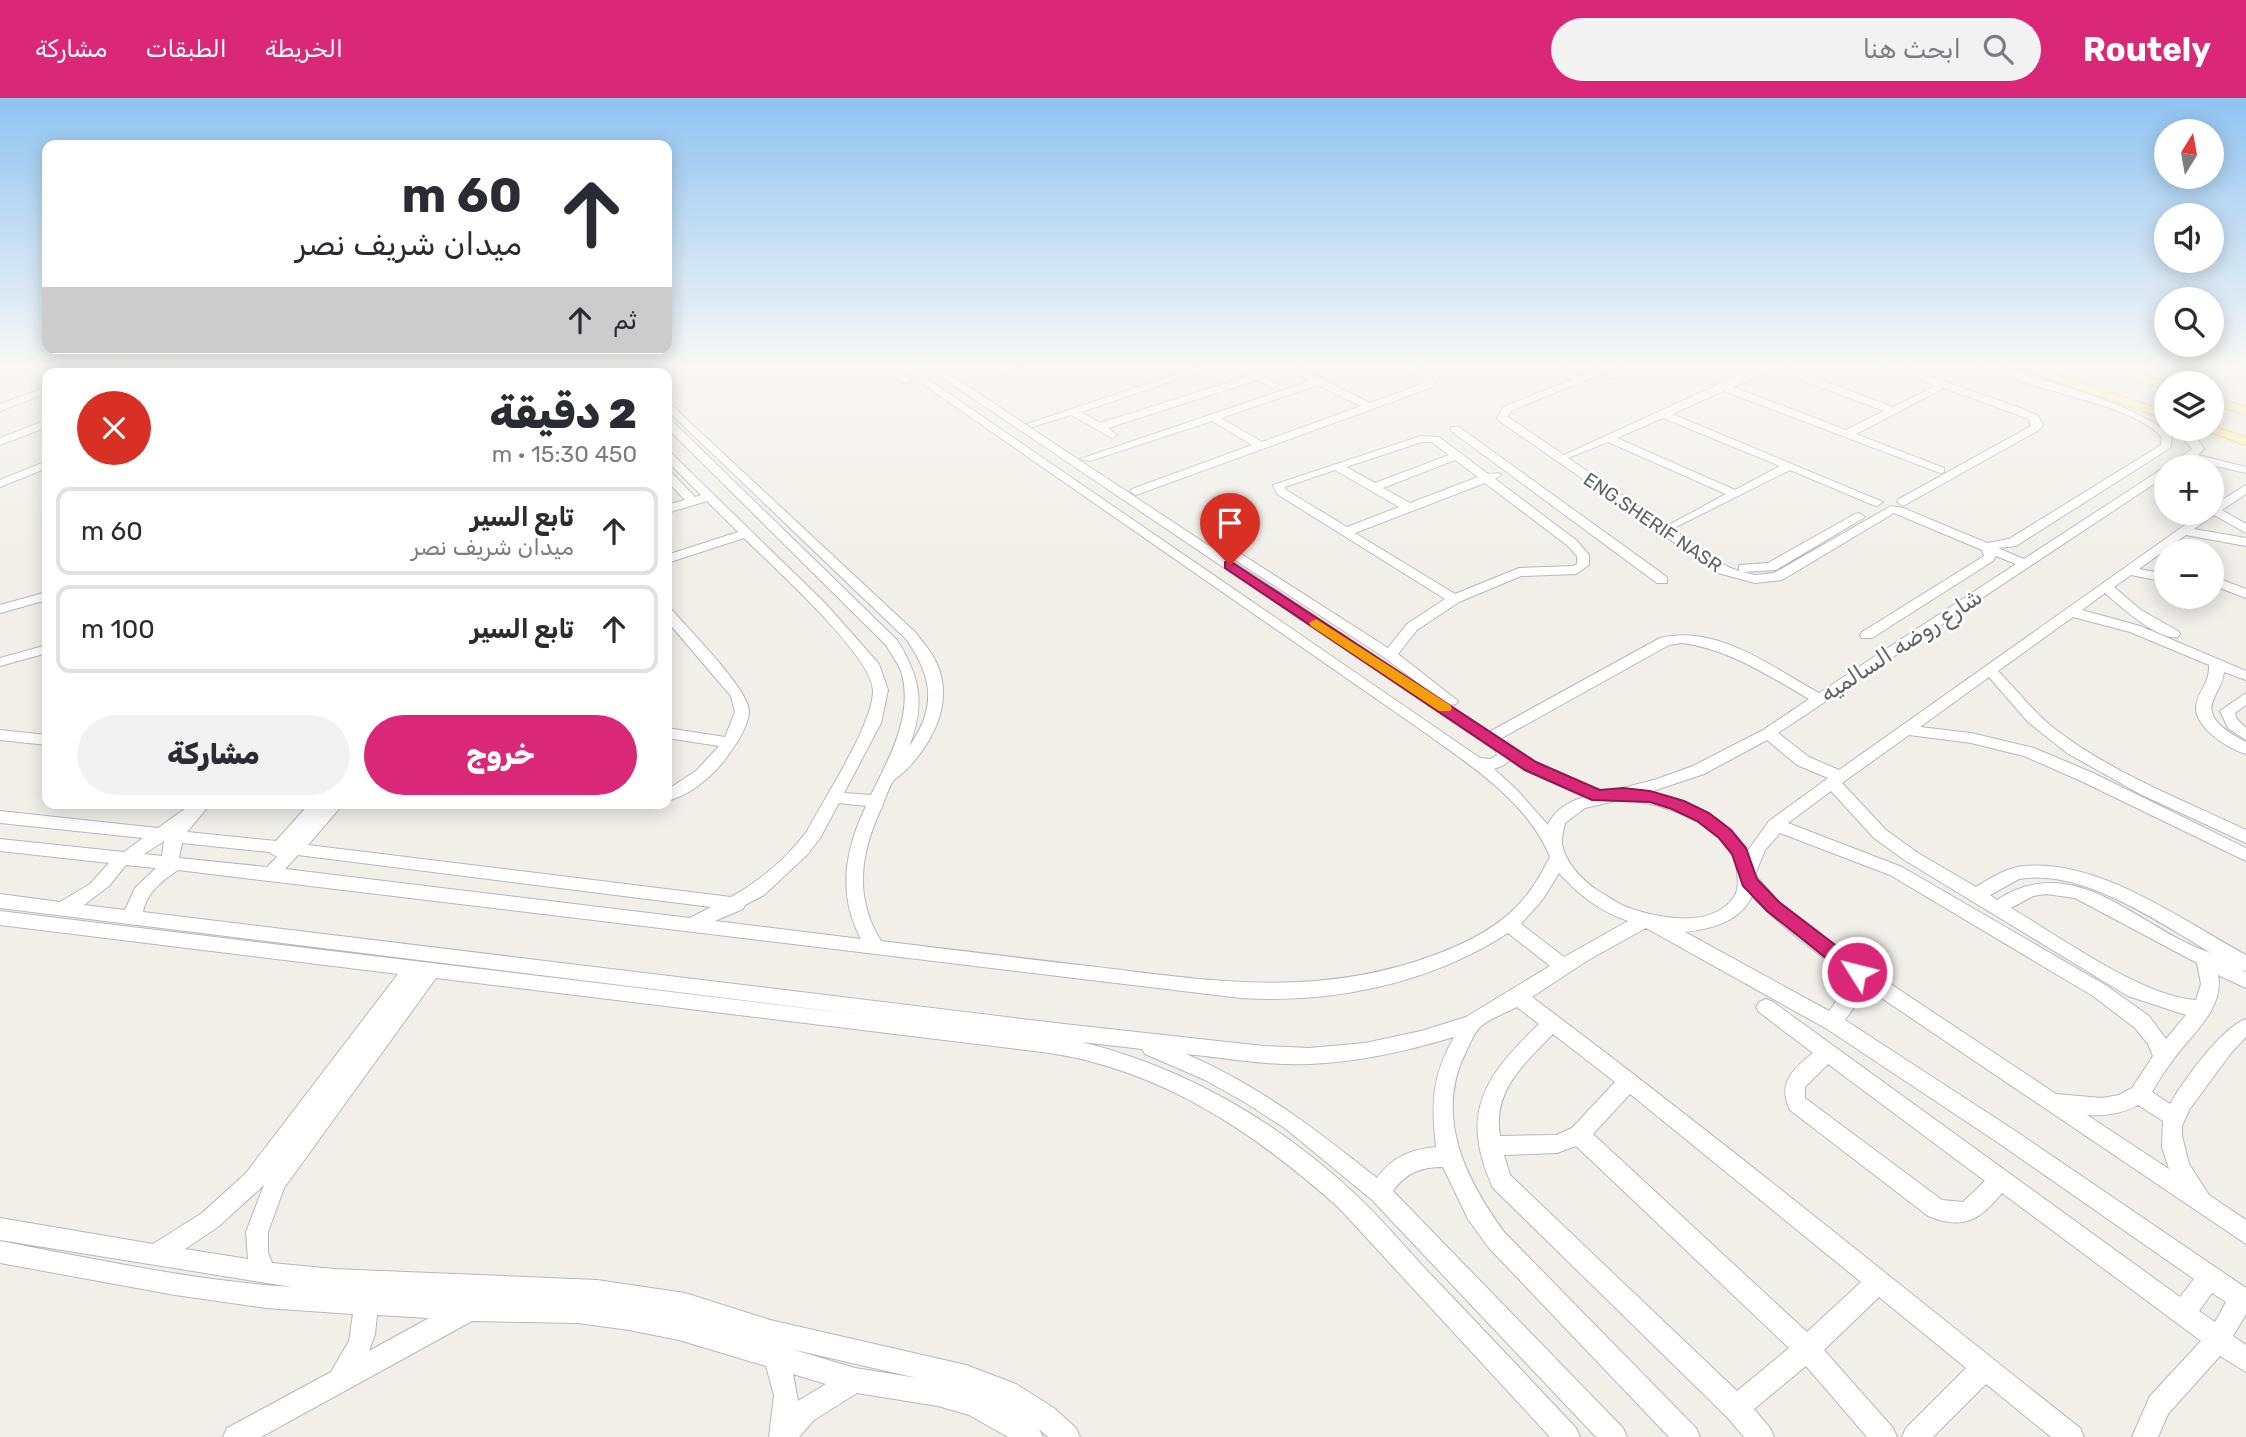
<!DOCTYPE html>
<html lang="ar">
<meta charset="utf-8">
<style>
body{margin:0;font-family:Rubik,Vazirmatn,sans-serif;background:#f2f2f3;color:#2b2b33;direction:rtl;height:100vh;display:flex;flex-direction:column;font-size:26px;white-space:nowrap}
*{box-sizing:border-box;margin:0}
p{font-size:23px;color:#7c7c81}
.icon{flex:none;width:38px;height:38px;fill:none;stroke:currentColor;stroke-width:2;stroke-linecap:round;stroke-linejoin:round}
.map{position:relative;flex:1;overflow:hidden;direction:ltr}
.side{position:absolute;left:42px;top:270px;width:630px;height:441px;display:flex;flex-direction:column;background:#fff;border-radius:14px;box-shadow:0 4px 18px #0003;direction:rtl}
.side>*{flex:none}
.banner{position:absolute;left:42px;top:42px;width:630px;height:214px;border-radius:14px;box-shadow:0 4px 18px #0003;direction:rtl;background:#fff;color:#2b2b33;overflow:hidden}
.needle{width:46px;rotate:11deg}
.tools{position:absolute;left:2154px;top:21px;display:grid;gap:14px}
.tools a{display:grid;place-items:center;width:70px;height:70px;border-radius:50%;background:#fff;box-shadow:0 4px 18px #0003;font-size:35px}
.pin{position:absolute;display:grid;place-items:center;width:60px;height:60px;color:#fff;margin:-72px -30px;border-radius:50% 50% 50% 0;rotate:-45deg;box-shadow:0 0 7px #0007}
.pin .icon{rotate:45deg}
.me{position:absolute;width:77px;margin:-38px;rotate:306deg;stroke-linejoin:round;filter:drop-shadow(0 0 5px #0008)}
.turn{display:flex;align-items:center;gap:24px;height:147px;padding:0 35px;font-size:32px}
.turn .icon{width:91px;height:91px;stroke-width:2.5}
.turn b{display:block;font-size:49px;line-height:60px}
.then{display:flex;align-items:center;height:66px;padding:0 35px;background:#0003;gap:14px;font-size:26px}
.round{display:grid;place-items:center;flex:none;width:74px;height:74px;border-radius:37px;background:#f2f2f3}
.head{display:flex;align-items:center;justify-content:space-between;height:119px;padding:0 35px}
h1{font-size:42px;font-weight:800;line-height:52px}
.primary-button{display:flex;gap:14px;margin-top:auto;padding:14px 35px}
.primary-button a{flex:1;height:80px;border-radius:42px;background:#db2777;color:#fff;font-size:28px;font-weight:800;line-height:80px;text-align:center}
.primary-button a+a{background:#f2f2f3;color:#2b2b33}
ul{padding:0;list-style:none}
li{display:flex;align-items:center;gap:21px;height:88px;margin:0 14px 10px;padding:0 21px;border:4px solid #e1e1e2;border-radius:14px}
li div{flex:1}
li b{display:block;font-size:26px}
li em{font-style:normal}
header{display:flex;align-items:center;gap:42px;box-sizing:border-box;height:98px;padding:0 35px;background:#db2777;color:#fff}
header strong{font-size:33px}
nav{display:flex;gap:38px;margin-inline-start:auto;font-size:24px}
.search{width:490px;height:63px;background:#f2f2f3;display:flex;align-items:center;gap:18px;box-sizing:border-box;padding:0 24px;border-radius:38px;color:#7c7c81;font-size:26px}
.map>svg:first-child{display:block}
.lines{fill:none;stroke-linecap:round;stroke-linejoin:round}
.minor-casing{stroke:#b5b8bc;stroke-width:2}
.major-casing{stroke:#f2c960;stroke-width:2}
.minor{fill:#fff;fill-rule:evenodd}
.major{fill:#fff2af;fill-rule:evenodd}
.route{fill:#db2777;stroke:#8e194d;stroke-width:2}
.slow{fill:#f59e0b}
.labels{text-anchor:middle;stroke-width:5;stroke-linejoin:round;paint-order:stroke}
.far-street-label{font-size:19px;fill:#5f6368;stroke:#fff}
.street-label{font-size:23px;fill:#5f6368;stroke:#fff}
</style>
<header>
<strong>Routely</strong>
<div class="search"><svg class="icon" aria-label="search" viewBox="0 0 24 24"><circle cx="10" cy="10" r="6"/><path d="M15 15l6 6"/></svg>ابحث هنا</div>
<nav><a>الخريطة</a><a>الطبقات</a><a>مشاركة</a></nav>
</header>
<div class="map">
<svg width="2246" height="1339" viewBox="0 0 2246 1339">
<rect width="100%" height="100%" fill="#f1efe8"/>
<g class="lines">
<g class="minor-casing">
<g id="minor">
<path d="M23 266H38L0 282V275Z"/>
<path d="M103 266H118L100 275H86Z"/>
<path d="M179 266H193L177 275H163Z"/>
<path d="M253 266H267L251 275H238Z"/>
<path d="M397 266H409L397 275H385Z"/>
<path d="M467 266H478L486 275H475Z"/>
<path d="M577 266 584 269 568 275H550Z"/>
<path d="M603 266H614L622 275H611Z"/>
<path d="M621 266H632L640 275H629Z"/>
<path d="M878 266H890L912 283 903 285Z"/>
<path d="M894 266H906L1480 660 1491 661 1497 657 1496 653 922 266H934L1433 596 1385 560 1214 448 1216 445H1224L1388 550 1407 526 1445 501 1277 396 1273 387 1421 338 1439 339 1488 376 1499 375 1501 377 1495 381 1576 442 1589 457V467L1576 476 1521 478 1459 504 1417 532 1398 556 1458 603 1456 606 1449 607 1489 634 1660 540C1717 526 1772 569 1819 595L2016 466 1996 458 1993 463 1872 540H1862L1860 537 1862 534 1984 458 1982 452 1894 415 1782 482 1755 485 1718 475 1498 322 1497 320 1503 309 1571 282 1539 266H1553L1580 278 1609 266H1624L1511 313 1508 319 1564 357 1763 266H1778L1893 309 1936 288 1879 266H1895L2023 311 2037 317 2043 327 2039 332 1903 408 1897 404 1899 401 2031 328 2029 321 1944 290 1856 336 1944 370V374L1940 375 1724 293 1672 316 1883 404 1877 408 1873 407 1790 372 1672 431 1728 469 1739 473V467L1768 465 1855 416 1859 415 1865 419 1776 472 1743 474 1755 477 1774 475 1891 408 1903 410 1987 445 2009 441 2161 347 2162 340C2136 305 2019 291 1978 266H1994C2034 280 2151 310 2172 340L2170 350 2016 448 1998 450 2024 461 2162 371 2166 370V378L1778 635 1809 659 1839 672 2202 415H2212V408L2246 387V396L2222 412 2246 426V435L2214 417 2194 431 2246 440V448L2186 437 2139 471 2166 476V484L2131 477 2114 489 2141 512 2178 533 2180 536 2178 539C2158 543 2120 508 2105 495L2082 512 2140 528 2246 573V582L2224 574C2223 584 2218 591 2214 600 2203 622 2230 635 2246 644V656C2229 651 2195 630 2196 609 2197 594 2210 586 2209 567L2130 534 2073 519 1998 573C2017 592 2033 614 2055 631 2112 675 2181 701 2246 732V745L2140 696 2067 655 2028 624 1989 579 1920 629 1971 635 2034 650 2093 675 2246 750V763L2081 683 2024 658 1971 645 1909 637 1842 685 1886 732 1918 755 1976 789C1991 780 2007 769 2025 768 2099 761 2184 823 2246 857V873L2241 872 2246 874V890L2218 877C2225 912 2188 939 2170 966 2163 975 2158 984 2152 994L2170 1006C2184 982 2221 930 2246 921V939L2231 955 2189 1012 2182 1028V1038L2189 1066 2209 1097 2246 1122V1146L1877 897 1857 905 1845 922 2014 1032 2246 1190V1216L2233 1238 2246 1247V1274L2220 1258 2168 1316 2158 1339H2132L2150 1298 2201 1243 2002 1095C1979 1123 1963 1132 1928 1118L1790 1012C1777 985 1793 971 1813 955L1759 914 1756 909 1759 904 1766 901 1773 904 2180 1199 2194 1181 2000 1046 1827 931 1646 830 1590 861 1532 899C1719 1039 1898 1186 2080 1330L2084 1339H2051L1986 1286 1933 1339H1902L1906 1330 1966 1270 1879 1199 1824 1252 1893 1330 1897 1339H1867L1806 1268 1754 1311 1770 1330 1774 1339H1744L1727 1319 1493 1090C1459 1015 1484 979 1539 926L1517 909C1506 915 1488 921 1479 930 1474 936 1469 947 1466 954 1433 1018 1467 1084 1505 1135L1696 1330 1700 1339H1669L1489 1150 1468 1121 1443 1069C1420 1069 1406 1075 1393 1093L1623 1330 1627 1339H1596L1372 1102 1286 1031 1246 1005 1205 982 1145 956 1142 951 1082 944C1185 970 1275 1022 1353 1094 1383 1122 1409 1154 1437 1183 1484 1232 1530 1281 1576 1330L1580 1339H1550L1339 1110C1255 1035 1164 973 1050 955L436 880 284 1090 268 1134V1154L272 1165 334 1171 597 1182 685 1195 770 1222 966 1267 1016 1286 1054 1310 1076 1330 1080 1339H1048L1039 1331 1043 1339H1008L969 1317 938 1308 857 1295 814 1322 799 1339H769L774 1297 766 1268 679 1242 629 1232 578 1225 472 1223 261 1339H223L227 1330 331 1274 349 1243 353 1216 266 1210 175 1197 0 1165V1143C96 1161 194 1183 292 1189L0 1142V1120L153 1146 202 1115 246 1075 398 876 0 827V813L870 918 0 810V796L60 804 90 786 109 765 0 753V741L124 754 143 740 0 725V713L158 730 193 705H211L187 734 276 743 310 705H344L308 747 731 799C760 783 787 760 807 733 824 701 873 626 873 593 874 559 771 467 744 440L667 465V457L738 434 707 403 667 415V407L685 402 667 383V373L671 374 695 399 701 397 667 363V354L671 355 825 505 879 566 888 592 881 625 844 695 871 697C889 660 913 619 902 576 899 566 891 556 886 547L667 330V321L671 322 897 542C921 580 925 607 909 649 937 609 933 579 906 541L667 312V303L916 535C923 545 932 554 937 566 953 603 935 640 910 668 905 673 899 678 894 682 888 689 885 703 881 711 860 756 854 800 881 843 953 852 1025 861 1097 869 1217 884 1321 900 1437 856 1466 845 1497 830 1518 807 1532 793 1541 776 1550 759 1528 704 1470 667 1424 634ZM1773 271 1884 313 1846 332 1733 289ZM1663 320 1780 368 1735 392 1617 340ZM1422 344H1432L1449 357 1375 385 1346 369ZM1608 344 1726 396 1667 428 1568 360ZM1455 362 1478 379 1410 405 1383 390ZM1335 372 1399 409 1347 429 1286 392 1285 389ZM1485 385 1568 448 1577 458V466L1573 468 1519 470 1455 496 1355 435ZM1682 545C1729 551 1769 578 1809 601L1763 632 1693 668 1657 681 1604 695 1536 664 1500 641 1669 547ZM1767 642 1797 667 1828 680 1769 723 1747 754C1728 719 1688 702 1650 694L1704 676ZM1510 662 1524 672 1585 699C1571 702 1553 713 1548 727L1517 692 1494 671 1504 667ZM1831 693 1874 740 1906 763 2128 898 2186 917 2166 941 2149 918 2107 888 1902 769 1788 725ZM1623 701C1662 706 1731 725 1737 773 1738 782 1739 791 1734 799 1711 832 1655 820 1624 808 1615 804 1606 797 1597 792 1582 782 1565 764 1562 746 1561 740 1564 731 1565 725L1585 710ZM839 705 866 708C845 752 837 796 861 841L715 823 743 811 745 807 764 797 807 757 820 740ZM1780 735 1890 777 2093 898 2135 930 2148 946 2153 958 2132 990 2119 997 2102 1000 2056 996 1844 855 1779 804 1755 777 1765 752ZM164 743 162 758 144 756ZM182 745 269 754 277 759 267 769 179 760ZM298 757 711 809 690 820 285 771ZM126 767 156 770 135 790 125 812 84 807 109 788ZM178 772 1241 900C1332 906 1432 885 1508 835L1550 868 1466 919 1421 933 1365 945 1309 950 1263 948 1064 926 143 814C147 794 162 783 178 772ZM1559 775C1579 797 1599 813 1628 823L1564 859 1521 826 1543 801ZM2019 781C2081 770 2159 824 2211 855 2138 831 2077 750 1997 802L1990 797ZM2046 796 2075 800 2197 865 2201 886 2196 902C2142 899 2059 838 2011 810L2033 798ZM1752 798C1784 832 1823 860 1861 886L1843 894 1829 913 1685 834C1711 831 1740 824 1752 798ZM1553 936 1615 984 1572 1030 1556 1037 1500 1038C1492 993 1524 966 1553 936ZM1454 939C1432 978 1431 1006 1436 1049 1411 1051 1392 1059 1377 1080 1314 1030 1260 988 1186 956 1227 960 1269 968 1310 966 1359 964 1407 953 1454 939ZM1828 966 1985 1083 1963 1104 1942 1102 1805 1000V989ZM1630 996 1861 1184 1807 1234 1593 1036ZM2138 1007 2163 1023 2162 1049 2169 1071 2087 1017C2105 1018 2122 1016 2138 1007ZM1576 1048 1789 1250 1737 1293 1510 1077 1504 1057 1557 1055ZM264 1087 246 1134 248 1161 185 1151 218 1129ZM2212 1195 2226 1204 2215 1224 2199 1213ZM377 1217 429 1220 369 1253 375 1236ZM791 1251 917 1280 855 1270ZM793 1276 826 1286 798 1303Z"/>
<path d="M996 266H1008L1004 270 1011 272 1019 269 1024 272 1012 279 993 273 992 271Z"/>
<path d="M1207 266H1223L1081 314 1100 325 1249 278 1229 266H1242L1278 287 1273 290 1257 282 1108 330 1117 337 1112 340 1071 317 1032 329 1027 326Z"/>
<path d="M1278 266H1292L1370 305 1425 285 1419 278 1397 266C1414 266 1425 271 1435 284L1433 289 1136 397 1130 393 1132 391 1252 347 1212 323 1090 363 1080 361 1310 283ZM1318 287 1361 308 1262 344 1221 320Z"/>
<path d="M1631 266H1645L1614 281 1605 279Z"/>
<path d="M47 289V295L0 313V306Z"/>
<path d="M47 322V329L0 347V340Z"/>
<path d="M1451 329H1459L1667 479V485H1657L1451 333Z"/>
<path d="M2175 331C2190 331 2196 338 2204 351L2198 357 2246 369V375L2193 363 2181 369H2167L2192 351Z"/>
<path d="M47 363V370L0 389V382Z"/>
<path d="M2212 478 2246 491V500L2212 487Z"/>
<path d="M47 494V502L0 515V507Z"/>
<path d="M667 511 672 512C688 531 752 594 749 615 747 632 734 649 724 663 709 681 690 697 667 703V692L697 672 719 648 667 640V630L725 639 735 614 731 598 667 523Z"/>
<path d="M47 547V555L0 568V560Z"/>
<path d="M2246 595V607L2235 615 2237 621 2246 630V642L2228 630 2220 613Z"/>
<path d="M0 632 47 637V647L0 642Z"/>
</g>
</g>
<g class="major-casing">
<g id="major">
<path d="M2005 266H2024L2166 313V321Z"/>
<path d="M2090 266H2110L2170 285H2166V292Z"/>
<path d="M2212 298 2246 309V317L2212 306Z"/>
<path d="M2212 328 2246 339V347L2202 331H2212Z"/>
</g>
</g>
<use href="#minor" class="minor"/>
<use href="#major" class="major"/>
</g>
<linearGradient id="sky" x2="0" y2="1"><stop stop-color="#8fc3f1"/><stop offset="0.59" stop-color="#f9f8f5"/><stop offset="1" stop-color="#f9f8f5" stop-opacity="0"/></linearGradient>
<rect width="2246" height="454" fill="url(#sky)"/>
<path class="route" d="M1230 463 1536 664 1600 692 1623 690 1650 693 1684 703 1709 715 1731 732 1746 750 1757 781 1779 804 1864 869 1867 874 1864 880 1857 882 1851 880 1767 813 1743 788 1732 756 1719 740 1697 723 1672 711 1650 704 1592 702 1525 672 1225 470V464Z"/>
<path class="slow" d="M1316 521 1450 607 1452 610 1450 613H1439L1311 528 1309 525Z"/>
<g class="labels">
<g class="far-street-label">
<text transform="translate(1653 424) rotate(34)" y="7">ENG.SHERIF NASR</text>
</g>
<g class="street-label">
<text transform="translate(1901 547) rotate(-33)" y="8">شارع روضه السالميه</text>
</g>
</g>
</svg>
<div class="tools">
<a><svg class="needle" viewBox="-14 -14 28 28"><path d="M0-13l5 13h-10z" fill="#e53935"/><path d="M0 13l5-13h-10z" fill="#7c7c81"/></svg></a>
<a><svg class="icon" aria-label="sound" viewBox="0 0 24 24"><path d="M4 9h4l5-4v14l-5-4H4zM17 9q2 3 0 6"/></svg></a>
<a><svg class="icon" aria-label="search" viewBox="0 0 24 24"><circle cx="10" cy="10" r="6"/><path d="M15 15l6 6"/></svg></a>
<a><svg class="icon" aria-label="layers" viewBox="0 0 24 24"><path d="M12 4l9 5-9 5-9-5zM3 14l9 5 9-5"/></svg></a>
<a>+</a>
<a>−</a>
</div>
<div class="pin" style="left:1230px;top:467px;background:#d93025"><svg class="icon" aria-label="arrive" viewBox="0 0 24 24"><path d="M6 21V4h12l-3 4 3 4H6"/></svg></div>
<svg class="me" style="left:1857px;top:874px" viewBox="-20 -20 40 40"><circle r="17" fill="#db2777" stroke="#fff" stroke-width="3"/><path d="M0-11L8 9 0 5-8 9z" fill="#fff"/></svg>
<div class="banner">
<div class="turn"><svg class="icon" aria-label="ahead" viewBox="0 0 24 24"><path d="M12 20V5M6 11l6-6 6 6"/></svg><div><b>60 m</b>ميدان شريف نصر</div></div>
<div class="then">ثم<svg class="icon" aria-label="ahead" viewBox="0 0 24 24"><path d="M12 20V5M6 11l6-6 6 6"/></svg></div>
</div>
<section class="side">
<div class="head"><div><h1>2 دقيقة</h1><p>450 m · 15:30</p></div><a class="round" style="background:#d93025;color:#fff"><svg class="icon" aria-label="close" viewBox="0 0 24 24"><path d="M6 6l12 12M18 6L6 18"/></svg></a></div>
<ul>
<li><svg class="icon" aria-label="ahead" viewBox="0 0 24 24"><path d="M12 20V5M6 11l6-6 6 6"/></svg><div><b>تابع السير</b><p>ميدان شريف نصر</p></div><em>60 m</em></li>
<li><svg class="icon" aria-label="ahead" viewBox="0 0 24 24"><path d="M12 20V5M6 11l6-6 6 6"/></svg><div><b>تابع السير</b></div><em>100 m</em></li>
</ul>
<div class="primary-button"><a>خروج</a><a>مشاركة</a></div>
</section>
</div>
